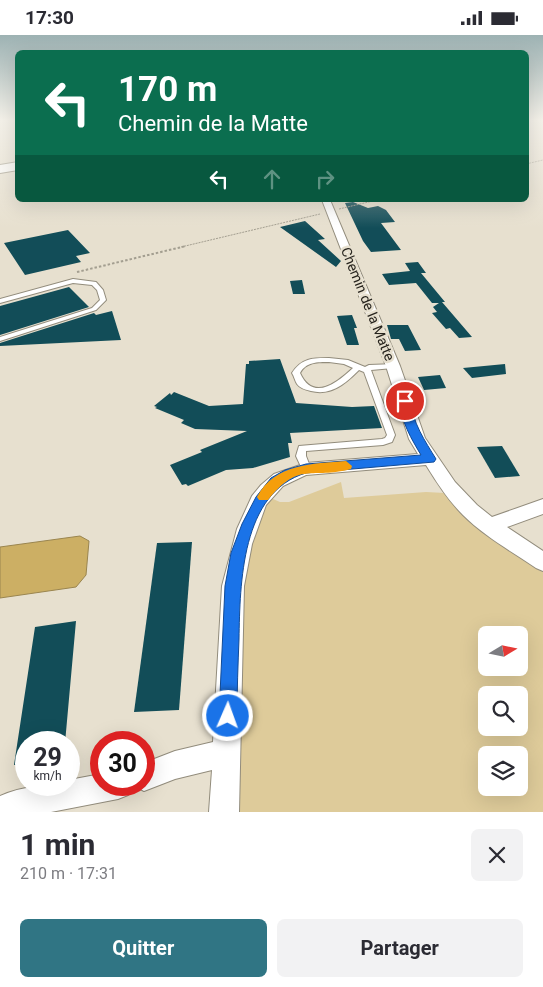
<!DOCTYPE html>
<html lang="fr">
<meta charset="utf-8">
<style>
body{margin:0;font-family:Roboto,sans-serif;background:#f2f2f3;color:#2b2b33;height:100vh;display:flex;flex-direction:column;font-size:19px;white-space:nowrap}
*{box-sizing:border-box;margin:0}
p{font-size:16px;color:#7c7c81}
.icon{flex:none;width:28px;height:28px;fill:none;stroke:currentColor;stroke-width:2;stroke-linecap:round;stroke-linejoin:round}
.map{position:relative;height:777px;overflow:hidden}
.panel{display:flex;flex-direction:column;background:#fff;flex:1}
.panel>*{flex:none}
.hud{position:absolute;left:15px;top:15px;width:514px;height:152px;border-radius:8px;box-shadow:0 5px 20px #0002;background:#0b6e4f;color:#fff;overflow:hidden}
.needle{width:32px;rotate:80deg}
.controls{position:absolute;left:478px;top:591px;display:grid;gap:10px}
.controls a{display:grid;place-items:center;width:50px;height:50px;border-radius:8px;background:#fff;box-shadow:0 5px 20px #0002;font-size:25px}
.speed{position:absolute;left:15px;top:696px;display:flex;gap:10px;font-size:25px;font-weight:700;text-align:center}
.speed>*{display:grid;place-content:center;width:65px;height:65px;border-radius:50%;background:#fff;box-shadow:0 5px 20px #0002;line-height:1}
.speed small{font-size:12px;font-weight:400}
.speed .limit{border:8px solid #d22;background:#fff;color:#111}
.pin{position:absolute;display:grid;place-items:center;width:42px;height:42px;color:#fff;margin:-21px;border:2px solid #fff;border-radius:50%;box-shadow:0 1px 5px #0007}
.me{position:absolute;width:55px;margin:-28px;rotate:2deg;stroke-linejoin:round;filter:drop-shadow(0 0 4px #0008)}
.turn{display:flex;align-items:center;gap:18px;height:105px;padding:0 20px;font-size:22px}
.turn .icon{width:65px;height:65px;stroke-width:2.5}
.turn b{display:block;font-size:35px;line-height:42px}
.lanes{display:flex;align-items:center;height:48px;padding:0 20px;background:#0003;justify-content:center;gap:25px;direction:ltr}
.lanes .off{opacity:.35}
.round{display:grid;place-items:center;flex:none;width:52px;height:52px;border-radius:8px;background:#f2f2f3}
.overview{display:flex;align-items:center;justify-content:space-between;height:85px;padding:0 20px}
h1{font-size:30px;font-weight:700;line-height:38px}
.button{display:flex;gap:10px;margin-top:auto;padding:10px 20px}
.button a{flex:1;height:58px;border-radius:8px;background:#307584;color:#fff;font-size:20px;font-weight:700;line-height:58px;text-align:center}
.button a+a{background:#f2f2f3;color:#2b2b33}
.status{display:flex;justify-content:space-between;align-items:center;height:35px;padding:0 25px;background:#fff;direction:ltr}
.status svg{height:14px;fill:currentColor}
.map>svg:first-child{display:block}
.green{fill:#decb9a;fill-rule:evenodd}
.water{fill:#ccaf64;stroke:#9a854f}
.building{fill:#124d58}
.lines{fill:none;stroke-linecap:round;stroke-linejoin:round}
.service-casing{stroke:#928c7c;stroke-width:2}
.minor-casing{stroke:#928c7c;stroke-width:2}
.primary-casing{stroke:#928c7c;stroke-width:2}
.path-far1{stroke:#a39e90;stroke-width:1;stroke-dasharray:2 1;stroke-linecap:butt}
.path{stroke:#a39e90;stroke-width:2;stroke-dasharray:2.5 2;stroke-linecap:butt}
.service{fill:#fff;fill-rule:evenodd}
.minor{fill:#fff;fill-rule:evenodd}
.primary{fill:#fff;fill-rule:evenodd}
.route{fill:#1a73e8;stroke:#114b97}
.slow{fill:#f59e0b}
.labels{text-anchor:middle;stroke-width:5;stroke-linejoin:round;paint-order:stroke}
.street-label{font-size:14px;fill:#26231d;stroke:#e7e0cf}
</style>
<div class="status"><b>17:30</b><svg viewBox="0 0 49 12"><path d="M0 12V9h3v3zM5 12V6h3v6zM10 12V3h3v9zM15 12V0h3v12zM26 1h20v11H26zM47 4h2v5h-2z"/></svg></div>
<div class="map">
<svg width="543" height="777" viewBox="0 0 543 777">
<rect width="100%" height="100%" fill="#e7e0cf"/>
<path class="green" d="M341 447 344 463 426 457 445 458 481 495 543 536V777H234L245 507 273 453V464L280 467H289ZM486 600H519V632H486ZM486 660H519V692H486ZM486 720H519V752H486Z"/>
<path class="water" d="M80 501 89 506 86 540 76 552 0 563V512Z"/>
<g class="building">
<path d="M353 167 368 173 378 171 386 175 395 187 381 188 401 215 371 217 363 206 345 168Z"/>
<path d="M305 186 325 204 318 205 341 226 336 232 280 192Z"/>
<path d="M68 195 90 218 76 221 81 227 25 240 4 208Z"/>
<path d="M418 227 426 238H421L445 267H442L472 302 459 303 450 293 446 294 432 278 437 277 433 272 439 268H432L416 248 389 250 382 239 410 236 405 228Z"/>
<path d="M302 245 305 259H293L290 246Z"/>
<path d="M69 252 89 272 0 300V271Z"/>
<path d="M112 276 121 305 0 311V308L94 278 96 280Z"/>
<path d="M352 280 357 293H354L359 310H347L337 281Z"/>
<path d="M387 290H408L421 315 405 316 399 304H391Z"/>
<path d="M280 324 296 368 352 372 374 371 382 393 290 398 292 408H288L290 422 253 433 226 435 188 451 186 449 182 450 170 430 202 417 200 415 247 396 195 394 181 388 184 385 155 373 157 372 154 371 170 358 171 360 174 357 209 371 243 369 246 329H249V326Z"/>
<path d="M505 329 506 339 472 343 463 333Z"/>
<path d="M440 340 446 353 424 355 418 342Z"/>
<path d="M502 411 520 441 495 443 477 412Z"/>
<path d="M192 507 179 675 134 677 157 508Z"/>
<path d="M76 586 65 708H26V728L14 730 35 592Z"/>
</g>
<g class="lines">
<g class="service-casing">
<g id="service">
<path d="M73 244 96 247 103 255 106 265 96 275 0 306V302L92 273 100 265 97 255 92 250 73 248 0 268V264Z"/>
<path d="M329 323 348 325 365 332 369 330 396 329 397 331 393 333 371 335 395 400 392 407 383 410 306 416V421L311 434 309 436H303L296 421 299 411 382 404 385 403 387 400 364 337 359 335C345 349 331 361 311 356 306 355 300 353 297 349 295 346 294 341 292 338 302 323 312 323 329 323ZM329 327 344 329 353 333C337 348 313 367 300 338 306 327 317 327 329 327Z"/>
</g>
</g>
<g class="minor-casing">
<g id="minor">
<path d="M322 165H330L400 331 425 403 455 447 477 470 492 482 543 464V479L507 492 543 516V536L536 533C511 516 484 501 463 480 448 465 437 448 426 430L306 440 283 451 266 470 252 509 244 551 239 777H209L212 735 175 744 144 756 133 750H144V728L175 716 213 707 222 551 237 494 252 461 261 450 274 439 306 428 418 419 409 404 386 331Z"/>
<path d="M101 739V750H132L128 760 118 764 51 777H0V761C22 751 45 750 69 750V745Z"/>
</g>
</g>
<g class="primary-casing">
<path id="primary" d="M18 127V135L0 138V130Z"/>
</g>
<g class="path-far1">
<path d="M526 129 543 125"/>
<path d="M339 174 377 165"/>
<path d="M181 212 320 179"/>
</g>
<path class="path" d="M77 237 186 211"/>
<use href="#service" class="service"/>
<use href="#minor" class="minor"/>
<use href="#primary" class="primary"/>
</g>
<linearGradient id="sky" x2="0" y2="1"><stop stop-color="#9db2b3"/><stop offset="0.44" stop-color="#f4f1e9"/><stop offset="1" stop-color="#f4f1e9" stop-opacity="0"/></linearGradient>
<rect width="543" height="193" fill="url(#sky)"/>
<path class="route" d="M405 362 411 366C412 387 425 406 436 424L434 427 306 438C241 457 240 549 239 604 238 629 237 655 237 681L234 687 228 690 221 687 219 681 225 551 231 518 242 489 256 462 271 443 285 435 306 429 421 420C412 405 400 385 400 366Z"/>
<path class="slow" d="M346 426 352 431 351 434C311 445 300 425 268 465H259L257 462C275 428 313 429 346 426Z"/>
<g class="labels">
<g class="street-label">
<text transform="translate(368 269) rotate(68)" y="5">Chemin de la Matte</text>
</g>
</g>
</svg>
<div class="controls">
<a><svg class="needle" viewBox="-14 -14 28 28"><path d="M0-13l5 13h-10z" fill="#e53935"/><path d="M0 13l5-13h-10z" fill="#7c7c81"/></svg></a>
<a><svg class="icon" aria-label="search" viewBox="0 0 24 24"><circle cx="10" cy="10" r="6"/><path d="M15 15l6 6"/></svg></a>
<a><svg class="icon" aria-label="layers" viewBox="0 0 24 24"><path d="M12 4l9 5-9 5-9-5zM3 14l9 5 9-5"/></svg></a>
</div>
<div class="speed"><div>29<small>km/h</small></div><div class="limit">30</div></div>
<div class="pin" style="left:405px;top:366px;background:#d93025"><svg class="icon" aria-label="arrive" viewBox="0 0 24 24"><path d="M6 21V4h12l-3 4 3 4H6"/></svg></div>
<svg class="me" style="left:228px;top:681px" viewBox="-20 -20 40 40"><circle r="17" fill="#1a73e8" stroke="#fff" stroke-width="3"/><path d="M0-11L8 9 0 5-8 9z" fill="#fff"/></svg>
<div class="hud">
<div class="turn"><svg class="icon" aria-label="left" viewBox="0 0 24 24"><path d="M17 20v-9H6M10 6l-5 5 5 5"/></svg><div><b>170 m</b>Chemin de la Matte</div></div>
<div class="lanes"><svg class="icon" aria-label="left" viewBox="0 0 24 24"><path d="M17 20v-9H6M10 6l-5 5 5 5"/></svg><svg class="icon off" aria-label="ahead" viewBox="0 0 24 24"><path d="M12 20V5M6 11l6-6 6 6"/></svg><svg class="icon off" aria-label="right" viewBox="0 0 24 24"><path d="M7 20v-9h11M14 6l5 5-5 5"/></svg></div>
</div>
</div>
<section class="panel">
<div class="overview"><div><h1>1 min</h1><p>210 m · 17:31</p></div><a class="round"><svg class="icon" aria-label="close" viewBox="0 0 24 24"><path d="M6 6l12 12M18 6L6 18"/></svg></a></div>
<div class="button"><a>Quitter</a><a>Partager</a></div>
</section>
